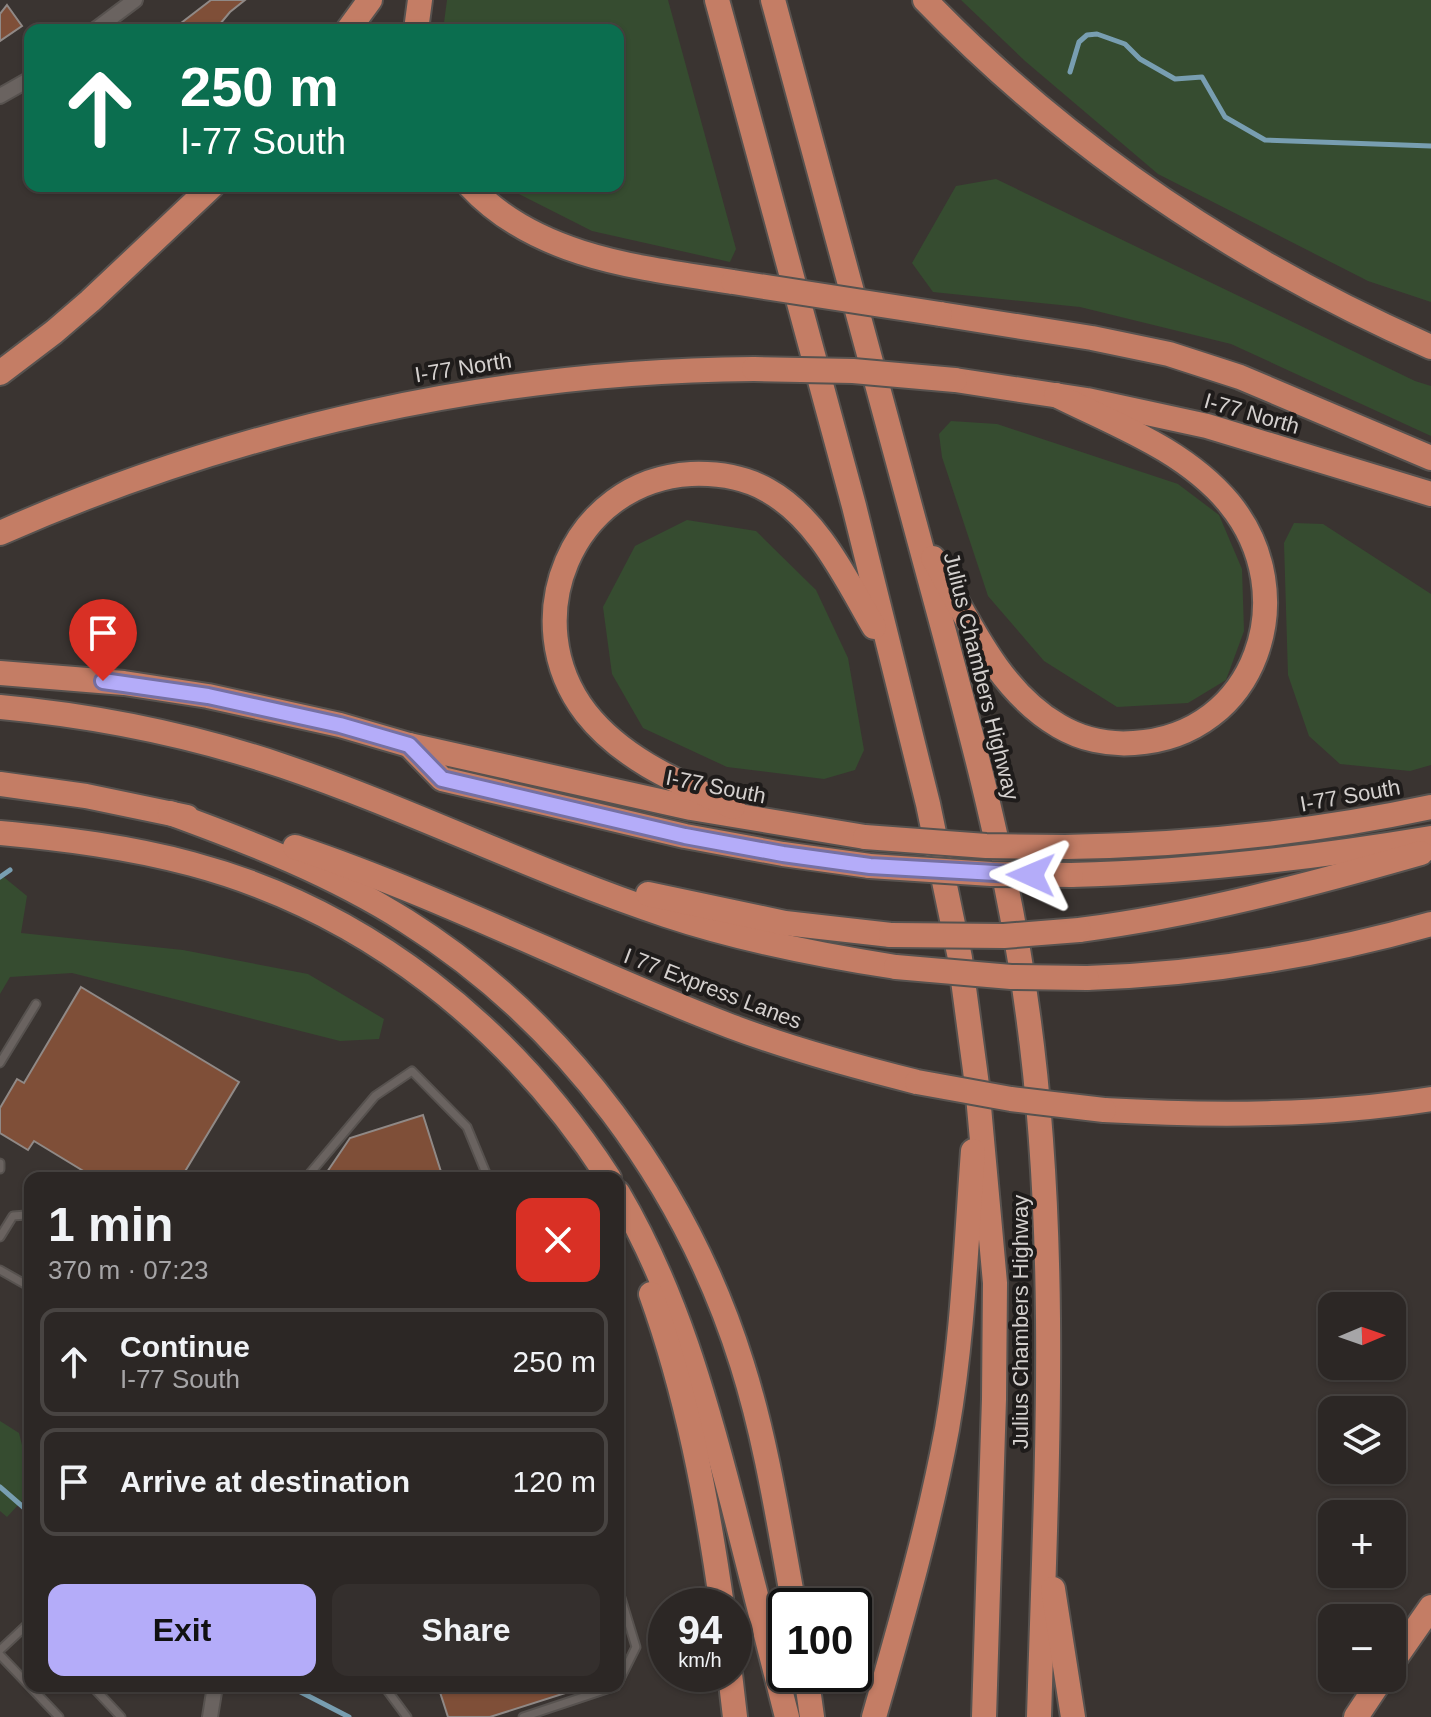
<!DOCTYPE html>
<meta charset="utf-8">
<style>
body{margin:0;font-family:Helvetica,sans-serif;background:#342f2d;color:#f1f3f6;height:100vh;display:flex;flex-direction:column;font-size:30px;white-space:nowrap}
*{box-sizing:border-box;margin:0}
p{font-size:26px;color:#a6a5a7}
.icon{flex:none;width:44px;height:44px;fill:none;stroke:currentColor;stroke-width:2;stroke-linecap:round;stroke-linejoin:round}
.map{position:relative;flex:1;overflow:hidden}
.details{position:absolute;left:24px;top:1172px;width:600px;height:520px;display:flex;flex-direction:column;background:#2c2725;border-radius:16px;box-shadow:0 2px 6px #0004,0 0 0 2px #484442}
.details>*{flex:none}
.top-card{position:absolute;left:24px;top:24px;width:600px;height:168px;border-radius:16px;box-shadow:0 2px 6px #0004,0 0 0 2px #484442;background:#0b6e4f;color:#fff;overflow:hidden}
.needle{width:52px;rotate:88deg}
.buttons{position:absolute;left:1318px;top:1292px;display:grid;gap:16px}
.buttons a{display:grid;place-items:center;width:88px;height:88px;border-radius:16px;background:#2c2725;box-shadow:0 2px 6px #0004,0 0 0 2px #484442;font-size:40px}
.speed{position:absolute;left:648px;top:1588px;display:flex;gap:16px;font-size:40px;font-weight:700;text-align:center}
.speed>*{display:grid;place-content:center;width:104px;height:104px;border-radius:50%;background:#2c2725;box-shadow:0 2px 6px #0004,0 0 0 2px #484442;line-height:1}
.speed small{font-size:20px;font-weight:400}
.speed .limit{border:4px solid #111;border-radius:12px;background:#fff;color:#111}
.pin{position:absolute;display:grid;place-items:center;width:68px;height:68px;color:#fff;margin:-82px -34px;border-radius:50% 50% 50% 0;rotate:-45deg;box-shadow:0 0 8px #0007}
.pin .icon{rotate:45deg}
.me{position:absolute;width:88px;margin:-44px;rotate:271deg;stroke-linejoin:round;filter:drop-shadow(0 0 6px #0008)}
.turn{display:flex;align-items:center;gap:28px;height:168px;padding:0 24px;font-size:36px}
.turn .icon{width:104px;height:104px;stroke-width:2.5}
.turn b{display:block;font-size:56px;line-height:68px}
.round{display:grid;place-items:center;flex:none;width:84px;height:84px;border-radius:16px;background:#342f2d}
.headline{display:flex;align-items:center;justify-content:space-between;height:136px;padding:0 24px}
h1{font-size:48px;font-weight:700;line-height:60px}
.cta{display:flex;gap:16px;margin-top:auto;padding:16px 24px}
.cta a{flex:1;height:92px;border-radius:16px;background:#b4acf9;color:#111;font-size:32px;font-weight:700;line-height:92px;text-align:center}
.cta a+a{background:#342f2d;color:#f1f3f6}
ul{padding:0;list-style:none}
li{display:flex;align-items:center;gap:24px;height:108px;margin:0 16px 12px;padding:0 8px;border:4px solid #484442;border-radius:16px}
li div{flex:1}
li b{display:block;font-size:30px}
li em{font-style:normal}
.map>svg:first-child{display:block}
.green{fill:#364c30}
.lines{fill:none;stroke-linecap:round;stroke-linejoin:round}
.stream{stroke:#789eb1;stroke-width:5}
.building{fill:#7f4f38;stroke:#908986;stroke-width:2}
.lane-casing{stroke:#57524f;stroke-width:11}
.street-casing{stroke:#57524f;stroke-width:18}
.highway-casing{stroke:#57524f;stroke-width:28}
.lane{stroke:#6a6360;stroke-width:7}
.street{stroke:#6a6360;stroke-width:14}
.highway{stroke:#c47d65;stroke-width:24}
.highway-bridge-casing{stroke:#57524f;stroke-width:28;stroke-linecap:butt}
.highway-bridge{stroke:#c47d65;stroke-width:24}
.route-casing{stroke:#7570a2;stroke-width:20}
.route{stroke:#b4acf9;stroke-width:14}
.labels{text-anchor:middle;stroke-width:8;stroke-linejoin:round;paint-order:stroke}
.street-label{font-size:22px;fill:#d4d0ce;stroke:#1f1c1b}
</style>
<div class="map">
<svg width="1431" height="1717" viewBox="0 0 1431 1717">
<rect width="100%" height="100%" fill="#3a3431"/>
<g class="green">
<path d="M447 0H668L736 249 730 262 592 231 509 189 507 186H618V30H443Z"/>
<path d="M961 0H1431V302L1368 281 1158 174 1025 61Z"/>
<path d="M996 179 1415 381 1431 386V436L1231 344 1080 307 933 292 912 263 956 186Z"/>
<path d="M951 421 997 424 1178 484 1219 515 1242 569 1244 631 1226 680 1188 703 1117 707 1044 661 988 596 942 457 939 434Z"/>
<path d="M687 520 756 531 816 590 848 658 864 750 855 770 824 779 727 767 643 728 612 674 603 607 635 546Z"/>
<path d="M1294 523 1323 524 1431 594V765L1410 771 1340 764 1309 736 1288 675 1284 543Z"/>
<path d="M0 874 27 896 21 933 183 950 308 974 384 1019 379 1039 340 1041 72 973 10 977 0 994Z"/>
<path d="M0 1421 19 1433 30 1477V1492L7 1517 0 1511Z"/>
</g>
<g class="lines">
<g class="stream">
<path d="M1070 72 1079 42 1087 35 1097 34 1125 44 1140 59 1175 79 1202 77 1225 117 1265 140 1431 146"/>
<path d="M0 877 10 870"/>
<path d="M0 1487 30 1513"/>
<path d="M289 1686 349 1717"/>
</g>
</g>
<g class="building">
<path d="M211 0H245L230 12 215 30H172Z"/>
<path d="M7 5 22 26 0 41V14Z"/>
<path d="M81 987 239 1082 181 1178H95L34 1141 28 1150 0 1133V1108L17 1079 24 1083Z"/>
<path d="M423 1115 443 1178H323L350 1138Z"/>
<path d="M438 1686H578V1689L490 1717H448Z"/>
</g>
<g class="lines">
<g class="lane-casing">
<g id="lane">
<path d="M0 1063 36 1004"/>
<path d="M0 1163V1169"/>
<path d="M306 1178 375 1096 412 1071 467 1127 488 1178"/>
<path d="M0 1237 13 1216 26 1215 30 1217"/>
<path d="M0 1270 30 1287"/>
<path d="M618 1588 636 1647 618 1683"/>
<path d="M0 1650 30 1622"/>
<path d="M0 1655 59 1717"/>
<path d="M92 1686 121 1717"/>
<path d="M384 1686 407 1717"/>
<path d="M523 1717 616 1686"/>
</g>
</g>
<g class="street-casing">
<g id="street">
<path d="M95 30 135 0"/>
<path d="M0 96 30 79"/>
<path d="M210 1717 215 1686"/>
</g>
</g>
<g class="highway-casing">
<g id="highway">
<path d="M717 0 854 506 928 804 960 958 977 1085 995 1283 994 1399 984 1717"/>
<path d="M773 0C822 181 871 362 920 543 962 699 1007 855 1028 1015 1060 1248 1046 1482 1039 1717"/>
<path d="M925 0C1070 150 1240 263 1431 347"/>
<path d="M348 30 370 0"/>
<path d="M416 30 420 0"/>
<path d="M470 186C537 258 642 268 733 282"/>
<path d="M940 314 1092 338 1169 354 1240 377 1431 458"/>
<path d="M0 373 54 332 90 301 212 186"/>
<path d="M955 380 1087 400 1207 426 1431 494"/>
<path d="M0 533C238 428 493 371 754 369"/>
<path d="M933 558C967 617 997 690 1059 726 1081 739 1108 745 1134 743 1257 736 1304 594 1229 503 1185 450 1116 425 1056 395"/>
<path d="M0 673 124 683 208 696 340 725 409 745 691 808 865 837"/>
<path d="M0 707C97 716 191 735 283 766 413 810 536 872 666 915 741 940 818 955 896 967"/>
<path d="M409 745 442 779 685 836 783 854 870 866"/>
<path d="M0 784 86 796 187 817"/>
<path d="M733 807C680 783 623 760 586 713 515 621 571 481 691 474 717 473 744 477 767 490 818 518 846 579 874 627"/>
<path d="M170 813C252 843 332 874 406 921 565 1021 686 1185 742 1364 767 1443 779 1525 794 1606"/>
<path d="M0 833C65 839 129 847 192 864 367 911 511 1027 609 1178"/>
<path d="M295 847C444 897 583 970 730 1026 791 1049 853 1066 917 1082"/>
<path d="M1065 847C1188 845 1310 833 1431 807"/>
<path d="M1071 875C1192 872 1311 858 1431 838"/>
<path d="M648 894 785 923 891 935"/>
<path d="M1079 930C1195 915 1309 885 1421 853"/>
<path d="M1087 978C1204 974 1318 956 1431 924"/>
<path d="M1104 1110C1213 1116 1323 1116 1431 1099"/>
<path d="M618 1193C675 1290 705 1397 733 1505 751 1576 769 1646 787 1717"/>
<path d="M651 1294C687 1394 707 1500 722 1606"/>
<path d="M1053 1589 1073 1717"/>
<path d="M1392 1663 1431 1607"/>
<path d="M730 1674 735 1717"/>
<path d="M806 1674 812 1717"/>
<path d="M874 1717C901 1622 929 1526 947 1429 963 1337 966 1244 973 1151"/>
<path d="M1356 1717 1382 1678"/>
</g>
</g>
<use href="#lane" class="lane"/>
<use href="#street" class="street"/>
<use href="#highway" class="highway"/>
<g class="highway-bridge-casing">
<g id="highway-bridge">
<path d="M733 282 940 314"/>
<path d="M754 369 853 371 955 380"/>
<path d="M865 837 986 846 1065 847"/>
<path d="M870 866 991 874 1071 875"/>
<path d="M891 935 1004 936 1079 930"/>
<path d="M896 967 1011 977 1087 978"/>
<path d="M917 1082 1011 1099 1104 1110"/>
</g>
</g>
<use href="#highway-bridge" class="highway-bridge"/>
</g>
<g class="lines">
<g class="route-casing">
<path id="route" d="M103 681 208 696 340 725 409 745 442 779 685 836 783 854 870 866 1031 875"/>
</g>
<use href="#route" class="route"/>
</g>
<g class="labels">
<g class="street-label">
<text transform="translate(463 367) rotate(-9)" y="8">I-77 North</text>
<text transform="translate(1252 413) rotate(16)" y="8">I-77 North</text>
<text transform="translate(982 676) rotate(76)" y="8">Julius Chambers Highway</text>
<text transform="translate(716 786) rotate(11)" y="8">I-77 South</text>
<text transform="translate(1350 795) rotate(-10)" y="8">I-77 South</text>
<text transform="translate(713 988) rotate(21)" y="8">I 77 Express Lanes</text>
<text transform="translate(1020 1322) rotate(-90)" y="8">Julius Chambers Highway</text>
</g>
</g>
</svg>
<div class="buttons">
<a><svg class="needle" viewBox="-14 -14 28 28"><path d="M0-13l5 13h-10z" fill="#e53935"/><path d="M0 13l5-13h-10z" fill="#a6a5a7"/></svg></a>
<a><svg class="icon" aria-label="layers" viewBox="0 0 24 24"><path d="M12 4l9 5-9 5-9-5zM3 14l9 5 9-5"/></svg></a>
<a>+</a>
<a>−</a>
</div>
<div class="speed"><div>94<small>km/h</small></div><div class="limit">100</div></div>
<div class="pin" style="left:103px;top:681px;background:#d93025"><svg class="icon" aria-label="arrive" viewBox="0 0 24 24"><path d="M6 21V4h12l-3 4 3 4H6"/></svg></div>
<svg class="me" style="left:1031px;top:875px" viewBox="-20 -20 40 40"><path d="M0-17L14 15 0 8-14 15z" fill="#b4acf9" stroke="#fff" stroke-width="4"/></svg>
<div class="top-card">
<div class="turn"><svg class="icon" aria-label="ahead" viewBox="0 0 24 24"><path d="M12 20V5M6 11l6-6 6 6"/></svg><div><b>250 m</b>I-77 South</div></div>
</div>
<section class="details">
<div class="headline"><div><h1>1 min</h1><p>370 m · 07:23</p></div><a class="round" style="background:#d93025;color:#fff"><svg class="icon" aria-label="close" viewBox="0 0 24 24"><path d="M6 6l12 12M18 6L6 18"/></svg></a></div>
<ul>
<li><svg class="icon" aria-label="ahead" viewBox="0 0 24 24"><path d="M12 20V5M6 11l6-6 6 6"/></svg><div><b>Continue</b><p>I-77 South</p></div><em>250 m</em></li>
<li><svg class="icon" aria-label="arrive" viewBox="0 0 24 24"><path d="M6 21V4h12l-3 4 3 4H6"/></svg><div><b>Arrive at destination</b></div><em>120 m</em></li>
</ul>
<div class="cta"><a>Exit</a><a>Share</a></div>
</section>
</div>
